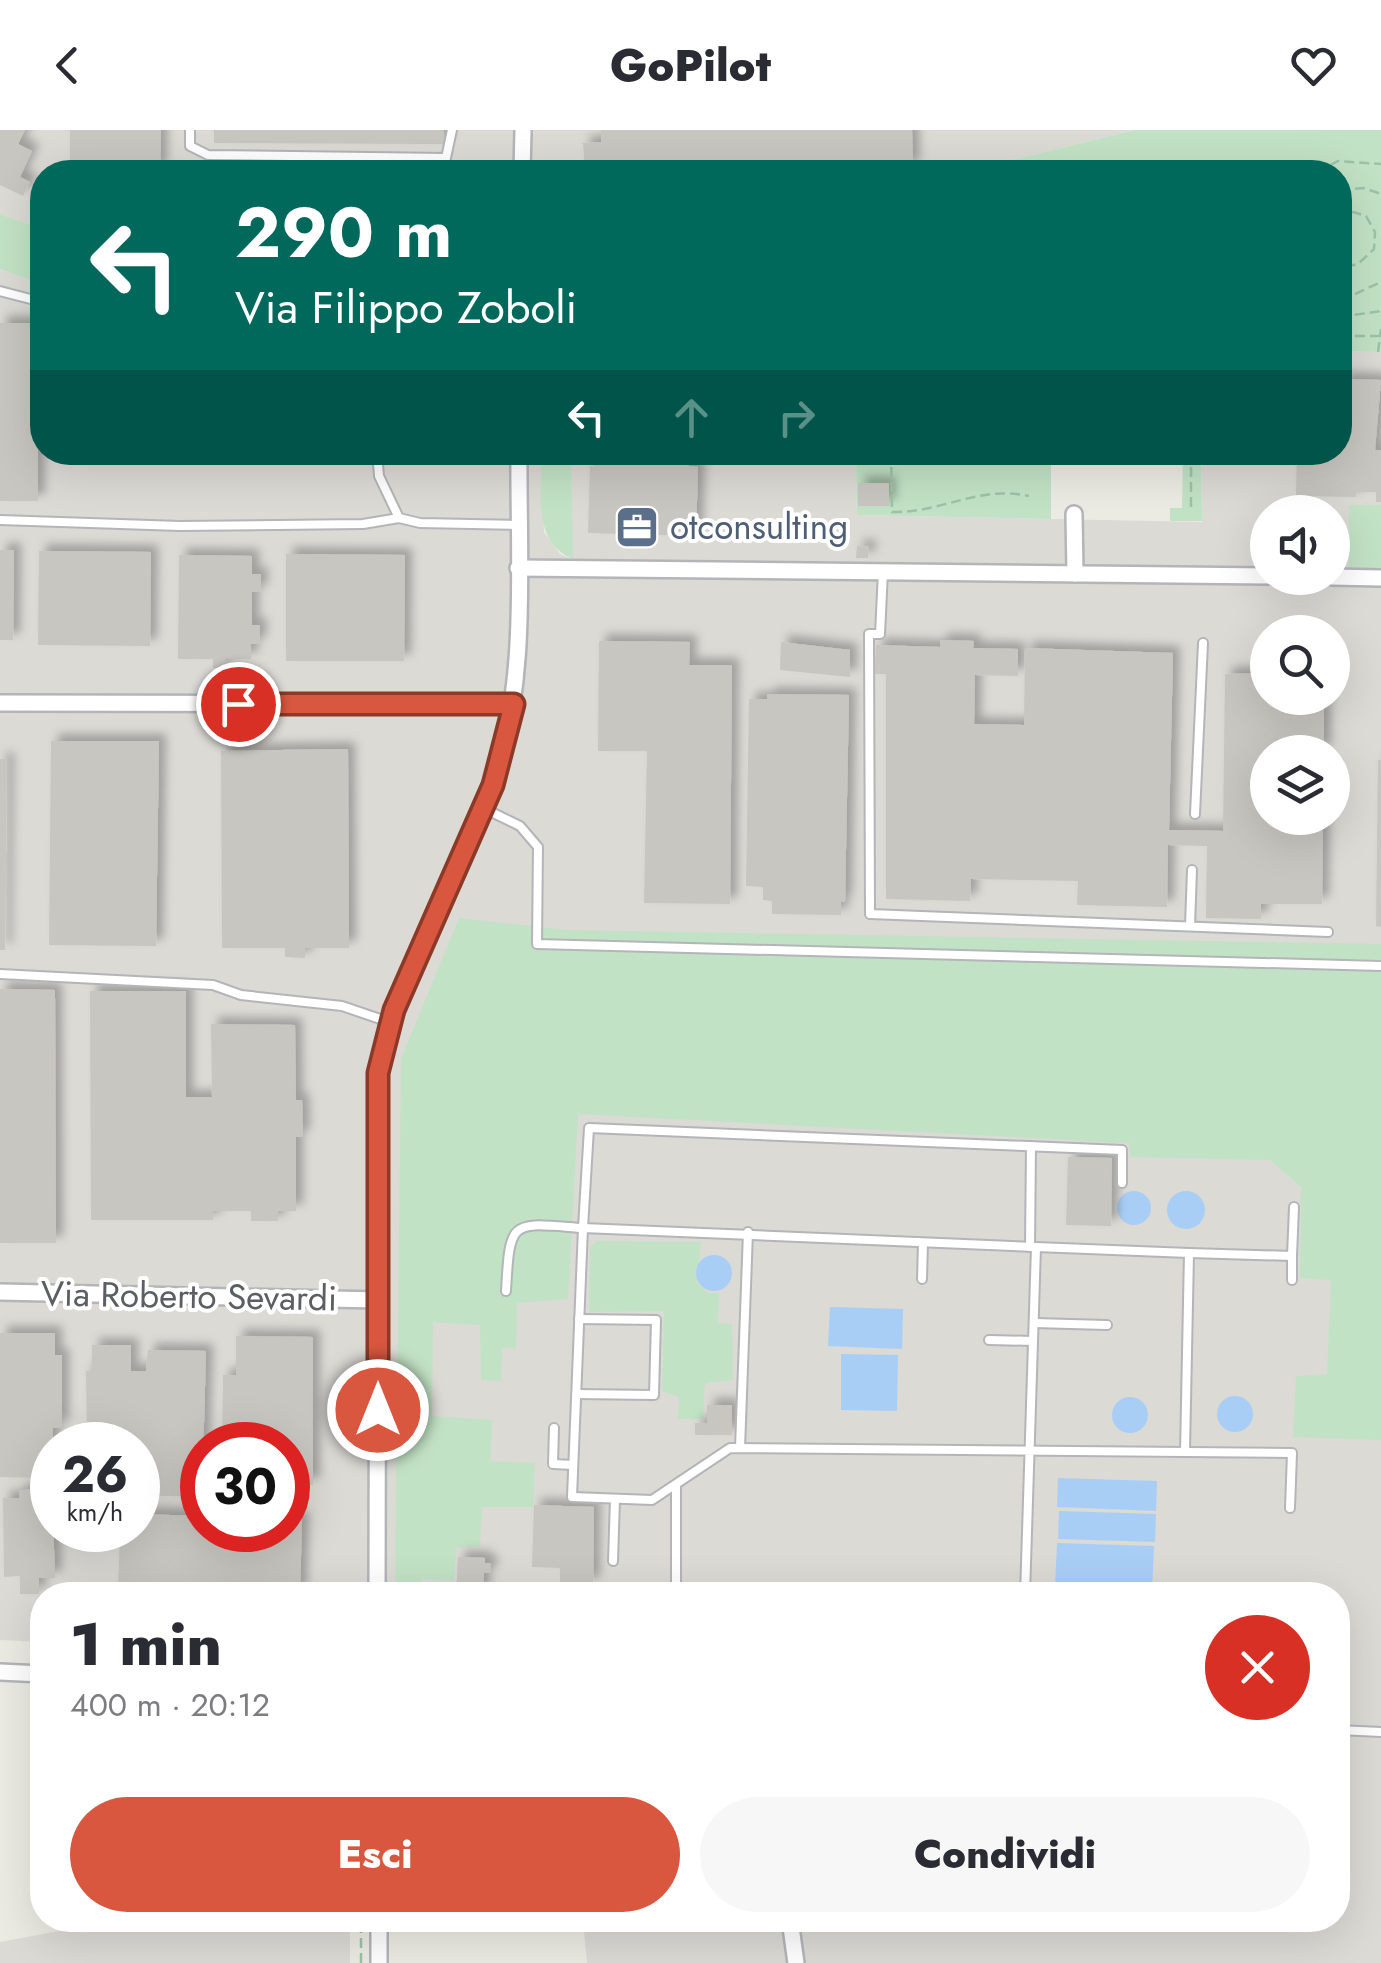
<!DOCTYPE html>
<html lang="it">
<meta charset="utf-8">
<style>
body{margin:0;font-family:Jost,sans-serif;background:#f7f7f7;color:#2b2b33;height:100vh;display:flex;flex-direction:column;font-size:38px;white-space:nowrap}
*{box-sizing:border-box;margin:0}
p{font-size:32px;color:#7c7c81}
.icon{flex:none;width:55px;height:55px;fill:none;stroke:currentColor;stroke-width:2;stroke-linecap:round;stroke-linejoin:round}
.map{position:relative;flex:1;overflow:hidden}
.drawer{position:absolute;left:30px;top:1452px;width:1320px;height:350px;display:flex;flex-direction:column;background:#fff;border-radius:40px;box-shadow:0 10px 40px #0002}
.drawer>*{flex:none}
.banner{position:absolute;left:30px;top:30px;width:1322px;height:305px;border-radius:40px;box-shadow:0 10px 40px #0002;background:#00695c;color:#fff;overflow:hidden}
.buttons{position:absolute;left:1250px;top:365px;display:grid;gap:20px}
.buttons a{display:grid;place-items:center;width:100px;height:100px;border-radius:50%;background:#fff;box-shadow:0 10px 40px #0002;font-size:50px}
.speed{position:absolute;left:30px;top:1292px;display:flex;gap:20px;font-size:50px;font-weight:700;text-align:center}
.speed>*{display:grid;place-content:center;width:130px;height:130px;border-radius:50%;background:#fff;box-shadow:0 10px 40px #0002;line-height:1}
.speed small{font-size:25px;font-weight:400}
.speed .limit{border:15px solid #d22;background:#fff;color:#111}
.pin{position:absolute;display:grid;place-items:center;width:85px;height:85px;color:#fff;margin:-42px;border:5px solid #fff;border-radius:50%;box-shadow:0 2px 10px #0007}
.me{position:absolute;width:110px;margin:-55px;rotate:0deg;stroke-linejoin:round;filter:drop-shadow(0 0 8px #0008)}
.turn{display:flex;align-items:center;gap:35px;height:210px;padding:0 40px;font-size:45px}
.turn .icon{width:130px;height:130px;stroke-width:2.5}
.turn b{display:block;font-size:70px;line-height:85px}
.lanes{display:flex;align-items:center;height:95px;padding:0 40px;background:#0003;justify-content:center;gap:50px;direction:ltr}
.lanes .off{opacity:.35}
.round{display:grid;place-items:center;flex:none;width:105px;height:105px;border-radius:52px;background:#f7f7f7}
.head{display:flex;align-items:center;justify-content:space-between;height:170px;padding:0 40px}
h1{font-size:60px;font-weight:800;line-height:75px}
.primary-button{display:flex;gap:20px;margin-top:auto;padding:20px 40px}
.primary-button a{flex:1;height:115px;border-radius:60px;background:#d8573e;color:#fff;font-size:40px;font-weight:800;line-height:115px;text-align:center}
.primary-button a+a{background:#f7f7f7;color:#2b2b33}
header{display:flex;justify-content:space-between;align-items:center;height:130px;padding:0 40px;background:#fff;font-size:45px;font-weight:800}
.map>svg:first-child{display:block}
.industrial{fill:#dbdad5;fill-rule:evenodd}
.green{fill:#c2e2c5}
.water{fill:#a9cef6}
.building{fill:#c8c6c0;filter:url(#shadow)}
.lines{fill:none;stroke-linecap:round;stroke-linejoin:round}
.lane-casing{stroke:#b3b5b9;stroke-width:12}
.street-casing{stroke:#b3b5b9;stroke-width:20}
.path{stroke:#9cc2a9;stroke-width:2.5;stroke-dasharray:10 5;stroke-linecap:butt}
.lane{stroke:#fff;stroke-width:8}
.street{stroke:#fff;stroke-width:15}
.route-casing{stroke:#8c3928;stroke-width:25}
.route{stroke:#d8573e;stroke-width:18}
.labels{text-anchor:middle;stroke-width:8;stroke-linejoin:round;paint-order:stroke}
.service-label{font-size:35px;fill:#4e5e75;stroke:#fff;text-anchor:start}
.street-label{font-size:35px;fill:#5b5e62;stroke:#fff}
</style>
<header><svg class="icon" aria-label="back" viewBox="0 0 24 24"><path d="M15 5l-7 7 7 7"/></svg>GoPilot<svg class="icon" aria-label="heart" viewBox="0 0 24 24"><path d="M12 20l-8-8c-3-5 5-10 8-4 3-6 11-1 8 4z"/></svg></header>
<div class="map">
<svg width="1381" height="1833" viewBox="0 0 1381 1833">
<defs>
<filter id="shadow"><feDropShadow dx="7" dy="-7" stdDeviation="5" flood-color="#0004"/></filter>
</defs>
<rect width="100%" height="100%" fill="#ecebe3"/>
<g class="industrial">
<path d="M0 0H1135L964 42H42V99L0 84Z"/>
<path d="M0 139 42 154V322L542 323 544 402 560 424 572 429 571 323H856L857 385 1202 392 1201 323 1340 322V221L1381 222V375L1349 376V437L1381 438V1833H587L583 1790H1338V1465H42V1512L0 1510ZM1268 382H1332V448H1268ZM1268 502H1332V568H1268ZM1268 622H1332V688H1268ZM52 1315H138V1400H52ZM202 1315H288V1400H202Z"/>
<path d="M118 1790H350V1833H0V1812Z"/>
</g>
<g class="green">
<path d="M1135 0H1381V222L1340 221V42H964Z"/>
<path d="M0 84 42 99V154L0 139Z"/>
<path d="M464 322 571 323 573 429C531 412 542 361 542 323Z"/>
<path d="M856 323H1051V389L857 385Z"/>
<path d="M1183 323H1201L1202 391H1170V378H1182Z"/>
<rect x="1349" y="375" width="32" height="63"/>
<path d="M459 788 567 800 1381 814V1310L1293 1307 1296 1246 1327 1244 1331 1150 1300 1148 1301 1057 1270 1030 1130 1027 1129 1013 578 984 568 1169 517 1173 516 1219 502 1217 501 1251 481 1250 480 1195 433 1192 432 1286 492 1290 490 1331 535 1333 533 1377H482L480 1416 456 1418 454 1451 421 1449 420 1465H395L401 929Z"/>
<path d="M597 1111 701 1112 697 1153 708 1163H719L718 1193 732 1194 733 1250 705 1253 703 1289H678L679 1267 662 1261 664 1181 589 1182 590 1117Z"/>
</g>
<g class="water">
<circle cx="1134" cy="1078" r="17"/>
<circle cx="1186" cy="1080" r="19"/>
<circle cx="714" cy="1143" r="18"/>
<path d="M830 1177 903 1179 902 1219 828 1216Z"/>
<path d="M841 1224 898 1225 897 1281 841 1280Z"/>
<circle cx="1235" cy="1284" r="18"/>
<circle cx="1130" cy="1285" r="18"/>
<path d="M1058 1348 1157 1351 1156 1381 1057 1377Z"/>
<path d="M1059 1381 1156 1384 1155 1412 1058 1409Z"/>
<path d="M1057 1413 1154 1416 1152 1461 1055 1457Z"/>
</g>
<g class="building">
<path d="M0 0H25L18 14 32 21 20 47 30 52 23 66 0 55Z"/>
<path d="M70 0H161L160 42H70Z"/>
<path d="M214 0H444V14L214 13Z"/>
<path d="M601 0H912L913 38H882V42L585 39 583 13 601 12Z"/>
<rect x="0" y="193" width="38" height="178"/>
<path d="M1340 249 1381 250 1375 320H1381V372H1376V362H1356V367L1296 366 1297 322H1340Z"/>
<path d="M598 322H689V336L698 337 696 406 588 403 590 336 597 337Z"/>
<rect x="858" y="353" width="31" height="23"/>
<path d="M857 416 869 417 868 428H856Z"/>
<path d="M0 420H14L13 510H0Z"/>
<path d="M39 421 151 422 150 516 38 515Z"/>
<path d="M286 424 405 425 404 531H286Z"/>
<path d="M179 425 252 426V444H261L260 462H252V495H260L259 514H251V529H225V538H213V529H178Z"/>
<path d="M940 510 974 511 973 518 1018 519V546L975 545 974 594 1024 595 1025 518 1173 523 1169 700 1223 701 1225 544 1268 543V568H1324V622H1268V688H1323L1322 774H1261V789L1206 788 1207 716 1168 715 1167 777 1077 775 1078 751 971 749 970 771 886 769V544H875L876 515 940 517Z"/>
<path d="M599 511 690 512 689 535H732L730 774 644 773 647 621H598Z"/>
<path d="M781 512 850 520V547L780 540Z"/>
<path d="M767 564 849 565 845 772H841V785L772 784V771L763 770V757L746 756 749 569H767Z"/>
<path d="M51 611H159L156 816 49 815Z"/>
<path d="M348 619 349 818H305V828L285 827V818H222L221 621Z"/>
<path d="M0 629H7L5 820H0Z"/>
<path d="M1378 630H1381V797L1376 796Z"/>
<path d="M0 859 55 860 56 1113H0Z"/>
<path d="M90 861H186V967H212L211 894 295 895 296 970H302L303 1007H296V1081H278V1091H251V1081H213V1090H91Z"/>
<path d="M1068 1027 1112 1028 1111 1096 1066 1095Z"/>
<path d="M0 1203H55V1225H62V1298H53V1315L47 1317 43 1348 0 1347Z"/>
<path d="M236 1206 313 1207V1355L288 1354V1315H222L223 1245H236Z"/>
<path d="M92 1215H131V1241H146L148 1220 206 1221 202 1366H138V1315H87L86 1241H92Z"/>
<path d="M707 1275H732V1305H695V1293H707Z"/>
<path d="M38 1358H52L55 1448H39V1464H20V1446L4 1447 3 1368H19V1361Z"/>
<path d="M534 1375 594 1377 593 1454 560 1453V1438L532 1437Z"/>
<path d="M138 1384 202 1386V1400H288V1388L302 1389 300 1465H118L120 1400H138Z"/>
<path d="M458 1427 485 1428V1433H491L490 1443H484L483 1465H456Z"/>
</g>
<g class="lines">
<g class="lane-casing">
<g id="lane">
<path d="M190 0V16L208 25 446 28 452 0"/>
<path d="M0 161 42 172"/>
<path d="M377 322 379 346 399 388"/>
<path d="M0 390 180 396 363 394 399 388 420 393 518 395"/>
<path d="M883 441 880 504H869L870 784 1328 802"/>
<path d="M483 678 520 696 538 717 537 814 1381 836"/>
<path d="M1195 684 1203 513"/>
<path d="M1190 796 1192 740"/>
<path d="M0 844 213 855 241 865 342 876 389 892"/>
<path d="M1030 1117 1031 1016"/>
<path d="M1036 1117 1189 1123 1185 1322"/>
<path d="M1189 1123 1292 1126 1294 1077"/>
<path d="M922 1149 923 1113"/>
<path d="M1292 1150V1126"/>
<path d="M506 1161C510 1087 511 1093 583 1098L589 998 1122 1020V1053"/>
<path d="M1034 1193 1107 1195"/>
<path d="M989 1210 1033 1211"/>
<path d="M577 1264 654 1265 656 1190 579 1189"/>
<path d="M554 1298 553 1334 573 1335"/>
<path d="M740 1318 748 1102"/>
<path d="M613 1431 615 1369"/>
<path d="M676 1465V1355"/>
<path d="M1025 1465 1036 1117 583 1098 572 1367 652 1370 730 1318 1292 1323 1290 1378"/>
<path d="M1338 1600 1381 1602"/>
</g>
</g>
<g class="street-casing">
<g id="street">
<path d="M522 42 523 0"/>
<path d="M1074 384 1075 444"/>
<path d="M518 438 1268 446"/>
<path d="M1332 447 1381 448"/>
<path d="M0 573 515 574"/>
<path d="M0 1162 378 1170"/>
<path d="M377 1465 378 943C401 840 460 753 493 654 529 549 518 432 519 322"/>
<path d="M0 1542 42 1544"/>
<path d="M790 1790 796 1833"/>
<path d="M379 1833V1790"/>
</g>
</g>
<g class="path">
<path d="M1317 42 1338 31 1381 34"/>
<path d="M1340 60 1364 58 1381 64"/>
<path d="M1340 92 1353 82 1366 86 1375 102 1374 119 1358 134 1340 138"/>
<path d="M1340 108 1352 106"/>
<path d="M1340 164H1355L1381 152"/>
<path d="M1340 187 1381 181"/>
<path d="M1340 206H1381"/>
<path d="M1378 222 1381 199"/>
<path d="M891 322 892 382C943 383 977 355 1029 366"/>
<path d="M1191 322V382"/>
<path d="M361 1833V1790"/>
</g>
<use href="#lane" class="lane"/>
<use href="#street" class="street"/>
</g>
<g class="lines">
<g class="route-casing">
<path id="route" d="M238 574H514L493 655 394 880 378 943V1280"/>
</g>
<use href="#route" class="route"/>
</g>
<defs>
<g id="office-square" transform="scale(2.25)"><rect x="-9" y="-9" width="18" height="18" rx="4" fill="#5c6f8a" stroke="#fff"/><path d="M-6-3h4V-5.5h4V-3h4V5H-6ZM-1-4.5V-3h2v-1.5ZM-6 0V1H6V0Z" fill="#fff"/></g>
</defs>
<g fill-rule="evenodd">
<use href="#office-square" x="637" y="397"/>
</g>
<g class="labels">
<g class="service-label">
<text x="670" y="409">otconsulting</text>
</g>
<g class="street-label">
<text transform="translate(189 1166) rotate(1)" y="12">Via Roberto Sevardi</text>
</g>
</g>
</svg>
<div class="buttons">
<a><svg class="icon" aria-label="sound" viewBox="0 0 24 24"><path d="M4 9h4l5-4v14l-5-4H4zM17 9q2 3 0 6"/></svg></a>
<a><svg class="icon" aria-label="search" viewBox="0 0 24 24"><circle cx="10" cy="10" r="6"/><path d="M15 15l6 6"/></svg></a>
<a><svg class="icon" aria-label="layers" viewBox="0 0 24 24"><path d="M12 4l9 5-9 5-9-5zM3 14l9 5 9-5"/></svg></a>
</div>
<div class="speed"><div>26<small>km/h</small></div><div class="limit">30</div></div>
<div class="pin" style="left:238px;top:574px;background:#d93025"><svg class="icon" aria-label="arrive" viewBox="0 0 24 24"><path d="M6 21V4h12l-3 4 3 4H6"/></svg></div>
<svg class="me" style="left:378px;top:1280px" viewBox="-20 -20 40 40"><circle r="17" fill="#d8573e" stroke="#fff" stroke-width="3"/><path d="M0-11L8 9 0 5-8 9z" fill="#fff"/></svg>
<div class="banner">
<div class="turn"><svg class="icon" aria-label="left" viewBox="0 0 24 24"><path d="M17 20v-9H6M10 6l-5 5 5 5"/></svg><div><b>290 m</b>Via Filippo Zoboli</div></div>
<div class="lanes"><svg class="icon" aria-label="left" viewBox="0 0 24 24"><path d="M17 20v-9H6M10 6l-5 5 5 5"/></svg><svg class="icon off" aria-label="ahead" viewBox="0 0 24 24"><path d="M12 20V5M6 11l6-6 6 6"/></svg><svg class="icon off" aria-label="right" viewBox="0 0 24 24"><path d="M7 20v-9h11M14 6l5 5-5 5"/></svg></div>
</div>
<section class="drawer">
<div class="head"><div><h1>1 min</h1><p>400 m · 20:12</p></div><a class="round" style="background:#d93025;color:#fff"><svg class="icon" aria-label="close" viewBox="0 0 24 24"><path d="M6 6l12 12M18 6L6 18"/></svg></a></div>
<div class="primary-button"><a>Esci</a><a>Condividi</a></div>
</section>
</div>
